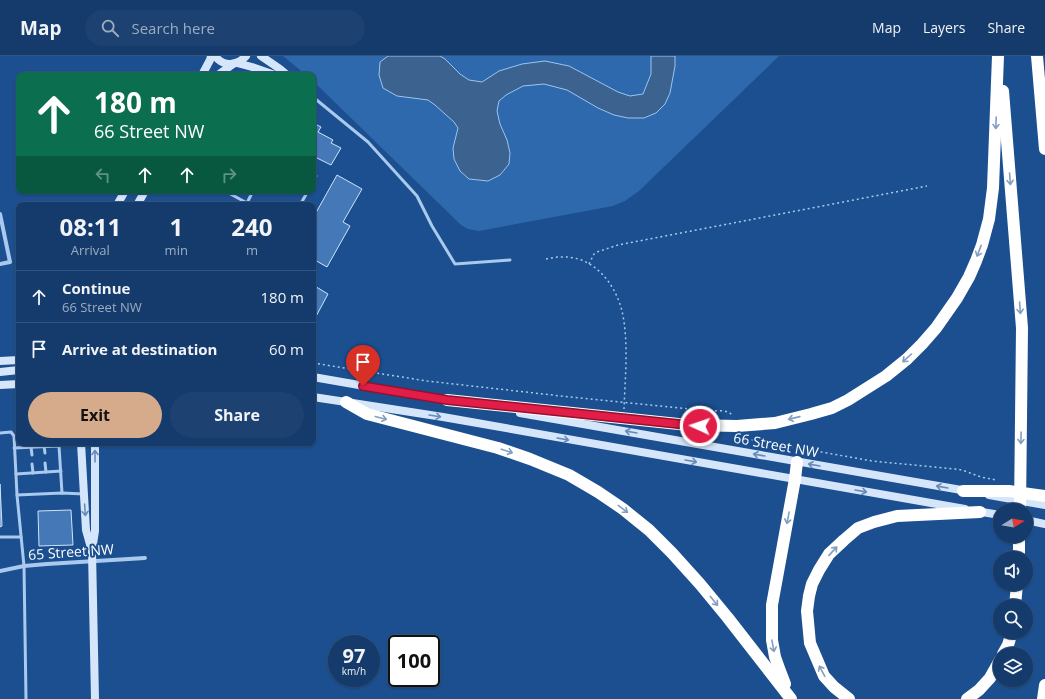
<!DOCTYPE html>
<style>
body{margin:0;font-family:"Open Sans",sans-serif;background:#1d4271;color:#f1f3f6;height:100vh;display:flex;flex-direction:column;font-size:15px;white-space:nowrap}
*{box-sizing:border-box;margin:0}
p{font-size:13px;color:#9dadc1}
.icon{flex:none;width:22px;height:22px;fill:none;stroke:currentColor;stroke-width:2;stroke-linecap:round;stroke-linejoin:round}
.map{position:relative;flex:1;overflow:hidden}
.drawer{position:absolute;left:16px;top:146px;width:300px;height:244px;display:flex;flex-direction:column;background:#143b6b;border-radius:8px;box-shadow:0 1px 3px #0004,0 0 0 1px #33557e}
.drawer>*{flex:none}
.hud{position:absolute;left:16px;top:16px;width:300px;height:122px;border-radius:8px;box-shadow:0 1px 3px #0004,0 0 0 1px #33557e;background:#0b6e4f;color:#fff;overflow:hidden}
.needle{width:26px;rotate:79deg}
.tools{position:absolute;left:993px;top:447px;display:grid;gap:8px}
.tools a{display:grid;place-items:center;width:40px;height:40px;border-radius:50%;background:#143b6b;box-shadow:0 1px 3px #0004,0 0 0 1px #33557e;font-size:20px}
.speed{position:absolute;left:328px;top:579px;display:flex;gap:8px;font-size:20px;font-weight:700;text-align:center}
.speed>*{display:grid;place-content:center;width:52px;height:52px;border-radius:50%;background:#143b6b;box-shadow:0 1px 3px #0004,0 0 0 1px #33557e;line-height:1}
.speed small{font-size:10px;font-weight:400}
.speed .limit{border:2px solid #111;border-radius:6px;background:#fff;color:#111}
.pin{position:absolute;display:grid;place-items:center;width:34px;height:34px;color:#fff;margin:-41px -17px;border-radius:50% 50% 50% 0;rotate:-45deg;box-shadow:0 0 4px #0007}
.pin .icon{rotate:45deg}
.me{position:absolute;width:44px;margin:-22px;rotate:273deg;stroke-linejoin:round;filter:drop-shadow(0 0 3px #0008)}
.turn{display:flex;align-items:center;gap:14px;height:84px;padding:0 12px;font-size:18px}
.turn .icon{width:52px;height:52px;stroke-width:2.5}
.turn b{display:block;font-size:28px;line-height:34px}
.lanes{display:flex;align-items:center;height:38px;padding:0 12px;background:#0003;justify-content:center;gap:20px;direction:ltr}
.lanes .off{opacity:.35}
.eta{display:flex;justify-content:space-evenly;align-items:center;height:68px;text-align:center}
.eta b{font-size:24px;font-weight:700;line-height:28px}
.cta{display:flex;gap:8px;margin-top:auto;padding:8px 12px}
.cta a{flex:1;height:46px;border-radius:24px;background:#d6ab8b;color:#111;font-size:16px;font-weight:700;line-height:46px;text-align:center}
.cta a+a{background:#1d4271;color:#f1f3f6}
ul{padding:0;list-style:none}
li{display:flex;align-items:center;gap:12px;height:52px;padding:0 12px;border-top:1px solid #33557e}
li div{flex:1}
li b{display:block;font-size:15px}
li em{font-style:normal}
header{display:flex;align-items:center;gap:24px;box-sizing:border-box;height:56px;padding:0 20px;background:#143b6b;border-bottom:1px solid #33557e}
header strong{font-size:19px}
nav{display:flex;gap:22px;margin-inline-start:auto;font-size:14px}
.search{width:280px;height:36px;background:#1d4271;display:flex;align-items:center;gap:10px;box-sizing:border-box;padding:0 14px;border-radius:22px;color:#9dadc1;font-size:15px}
.map>svg:first-child{display:block}
.green{fill:#2e69ad}
.water{fill:#3c6290;stroke:#9cc4f0}
.building{fill:#4478b7;stroke:#cfe3fa}
.lines{fill:none;stroke-linecap:round;stroke-linejoin:round}
.path{stroke:#a9c9ee;stroke-width:1.5;stroke-dasharray:2 3;stroke-linecap:butt}
.lane{stroke:#a9c9ee;stroke-width:3}
.street{stroke:#a9c9ee;stroke-width:4}
.secondary{stroke:#d6e6fa;stroke-width:8}
.highway{stroke:#fff;stroke-width:12}
.oneway{stroke:#829ec1}
.oneway2{stroke:#668bba}
.route-casing{stroke:#92132f;stroke-width:10}
.route{stroke:#e11d48;stroke-width:7}
.labels{text-anchor:middle;stroke-width:4;stroke-linejoin:round;paint-order:stroke}
.street-label{font-size:14px;fill:#fff;stroke:#1b4f8f}
</style>
<header>
<strong>Map</strong>
<div class="search"><svg class="icon" aria-label="search" viewBox="0 0 24 24"><circle cx="10" cy="10" r="6"/><path d="M15 15l6 6"/></svg>Search here</div>
<nav><a>Map</a><a>Layers</a><a>Share</a></nav>
</header>
<div class="map">
<svg width="1045" height="643" viewBox="0 0 1045 643">
<rect width="100%" height="100%" fill="#1b4f8f"/>
<path class="green" d="M283 0H779L639 135 625 145 613 150 479 175 468 173 461 169 313 25V19H306Z"/>
<path class="water" d="M388 0H440L445 3 460 18 469 24 482 26 499 15 522 8 545 5 569 10 618 36 630 40 643 38 651 18V0H675V10L670 37 665 48 656 57 644 62H628L614 59 598 52 567 34 544 28 523 30 506 39 499 45 497 55 500 68 507 84 510 97 509 108 500 119 488 125 469 123 460 115 454 103 453 92 458 72 454 66 435 49 428 44 397 40 383 32 379 19 380 6Z"/>
<g class="building">
<path d="M313 67 321 71 318 76 333 84 331 87 341 92 331 109 313 100Z"/>
<path d="M337 119 362 133 343 166 350 170 327 211 313 203V162Z"/>
<path d="M313 229 328 238 313 266Z"/>
<path d="M0 428 2 470 0 471Z"/>
<path d="M71 454 73 489 39 490 38 455Z"/>
</g>
<g class="lines">
<g class="path">
<path d="M546 203C555 201 564 200 574 202 599 207 616 231 622 255 629 286 625 322 624 353"/>
<path d="M589 208 594 198 597 196 618 189 927 130"/>
<path d="M313 307 427 325 570 341 709 355C717 355 727 353 732 359"/>
<path d="M742 381 748 383 872 405 955 413 962 414 981 421 996 424"/>
</g>
<g class="lane">
<path d="M313 41 368 86 417 140 432 170 455 208 510 204"/>
<path d="M313 118 316 120 313 125"/>
<path d="M225 135 247 147 253 135"/>
<path d="M300 149 308 135"/>
<path d="M0 377 11 376 14 380 17 439 24 510 26 643"/>
<path d="M44 390 45 397"/>
<path d="M31 391 32 399"/>
<path d="M14 392 59 390 62 437"/>
<path d="M45 407 46 416"/>
<path d="M32 408 33 417"/>
<path d="M16 418 61 415"/>
<path d="M17 439 62 437 84 438"/>
<path d="M0 481H21"/>
</g>
<g class="street">
<path d="M0 158 10 206 0 208"/>
<path d="M0 515 24 510 47 508 145 502"/>
</g>
<g class="secondary">
<path d="M215 0C223 11 237 10 246 0"/>
<path d="M261 0 280 13 287 19"/>
<path d="M237 7 252 11 275 19"/>
<path d="M202 19 210 4 211 0"/>
<path d="M218 19 233 8"/>
<path d="M117 149 125 135"/>
<path d="M137 149 145 135"/>
<path d="M0 305 19 304"/>
<path d="M0 316 19 314"/>
<path d="M313 321 451 345"/>
<path d="M0 329 19 328"/>
<path d="M313 341 346 346 443 361 965 453"/>
<path d="M520 357 967 435"/>
<path d="M81 387 86 474 91 492"/>
<path d="M989 439 1045 449"/>
<path d="M976 455 1000 459"/>
<path d="M1026 464 1045 468"/>
<path d="M95 643 92 495 95 475V387"/>
</g>
<g class="highway">
<path d="M1037 0 1045 93"/>
<path d="M1003 35 1022 272 1020 454"/>
<path d="M447 344 688 369 737 370 775 367 811 358 832 352 848 344 886 320 907 303 922 288 936 272 957 242 969 221 976 205 982 189 989 163 993 132 998 0"/>
<path d="M346 346 367 358 498 392 530 403 569 419 598 436 623 453 649 474 672 497 700 528 728 562 791 643"/>
<path d="M963 435H1009L1045 440"/>
<path d="M1019 502V480"/>
<path d="M1015 550 1017 528"/>
<path d="M1003 598 1008 589 1012 576"/>
<path d="M785 628 780 615 775 601 772 584V549L795 423 797 406"/>
<path d="M849 643 834 631 824 620 810 587 807 555 809 540 812 528 819 514 829 498 844 484 858 472 874 466 897 460 980 456"/>
<path d="M967 643 979 634 990 622 1000 604"/>
<path d="M1043 643 1045 629"/>
</g>
</g>
<defs><path id="oneway-shaft" d="M-6 0H5M1.5-3L5.5 0L1.5 3" fill="none" stroke-width="1.6" stroke-linecap="round" stroke-linejoin="round"/></defs>
<g class="oneway">
<use href="#oneway-shaft" transform="translate(996 67) rotate(92)"/>
<use href="#oneway-shaft" transform="translate(1010 123) rotate(86)"/>
<use href="#oneway-shaft" transform="translate(979 195) rotate(111)"/>
<use href="#oneway-shaft" transform="translate(1020 252) rotate(86)"/>
<use href="#oneway-shaft" transform="translate(907 302) rotate(138)"/>
<use href="#oneway-shaft" transform="translate(381 362) rotate(14)"/>
<use href="#oneway-shaft" transform="translate(794 362) rotate(167)"/>
<use href="#oneway-shaft" transform="translate(1021 382) rotate(91)"/>
<use href="#oneway-shaft" transform="translate(507 395) rotate(18)"/>
<use href="#oneway-shaft" transform="translate(623 453) rotate(37)"/>
<use href="#oneway-shaft" transform="translate(788 462) rotate(101)"/>
<use href="#oneway-shaft" transform="translate(833 495) rotate(-47)"/>
<use href="#oneway-shaft" transform="translate(714 545) rotate(51)"/>
<use href="#oneway-shaft" transform="translate(773 590) rotate(79)"/>
<use href="#oneway-shaft" transform="translate(822 615) rotate(-118)"/>
</g>
<g class="oneway2">
<use href="#oneway-shaft" transform="translate(435 360) rotate(9)"/>
<use href="#oneway-shaft" transform="translate(631 376) rotate(-170)"/>
<use href="#oneway-shaft" transform="translate(563 383) rotate(10)"/>
<use href="#oneway-shaft" transform="translate(759 399) rotate(-170)"/>
<use href="#oneway-shaft" transform="translate(95 400) rotate(-90)"/>
<use href="#oneway-shaft" transform="translate(691 405) rotate(10)"/>
<use href="#oneway-shaft" transform="translate(814 409) rotate(-170)"/>
<use href="#oneway-shaft" transform="translate(942 431) rotate(-170)"/>
<use href="#oneway-shaft" transform="translate(861 435) rotate(10)"/>
<use href="#oneway-shaft" transform="translate(85 454) rotate(86)"/>
</g>
<g class="lines">
<g class="route-casing">
<path id="route" d="M363 330 447 344 688 369 700 370"/>
</g>
<use href="#route" class="route"/>
</g>
<g class="labels">
<g class="street-label">
<text transform="translate(776 389) rotate(10)" y="5">66 Street NW</text>
<text transform="translate(71 496) rotate(-4)" y="5">65 Street NW</text>
</g>
</g>
</svg>
<div class="tools">
<a><svg class="needle" viewBox="-14 -14 28 28"><path d="M0-13l5 13h-10z" fill="#e53935"/><path d="M0 13l5-13h-10z" fill="#9dadc1"/></svg></a>
<a><svg class="icon" aria-label="sound" viewBox="0 0 24 24"><path d="M4 9h4l5-4v14l-5-4H4zM17 9q2 3 0 6"/></svg></a>
<a><svg class="icon" aria-label="search" viewBox="0 0 24 24"><circle cx="10" cy="10" r="6"/><path d="M15 15l6 6"/></svg></a>
<a><svg class="icon" aria-label="layers" viewBox="0 0 24 24"><path d="M12 4l9 5-9 5-9-5zM3 14l9 5 9-5"/></svg></a>
</div>
<div class="speed"><div>97<small>km/h</small></div><div class="limit">100</div></div>
<div class="pin" style="left:363px;top:330px;background:#d93025"><svg class="icon" aria-label="arrive" viewBox="0 0 24 24"><path d="M6 21V4h12l-3 4 3 4H6"/></svg></div>
<svg class="me" style="left:700px;top:370px" viewBox="-20 -20 40 40"><circle r="17" fill="#e11d48" stroke="#fff" stroke-width="3"/><path d="M0-11L8 9 0 5-8 9z" fill="#fff"/></svg>
<div class="hud">
<div class="turn"><svg class="icon" aria-label="ahead" viewBox="0 0 24 24"><path d="M12 20V5M6 11l6-6 6 6"/></svg><div><b>180 m</b>66 Street NW</div></div>
<div class="lanes"><svg class="icon off" aria-label="left" viewBox="0 0 24 24"><path d="M17 20v-9H6M10 6l-5 5 5 5"/></svg><svg class="icon" aria-label="ahead" viewBox="0 0 24 24"><path d="M12 20V5M6 11l6-6 6 6"/></svg><svg class="icon" aria-label="ahead" viewBox="0 0 24 24"><path d="M12 20V5M6 11l6-6 6 6"/></svg><svg class="icon off" aria-label="right" viewBox="0 0 24 24"><path d="M7 20v-9h11M14 6l5 5-5 5"/></svg></div>
</div>
<section class="drawer">
<div class="eta">
<div><b>08:11</b><p>Arrival</p></div>
<div><b>1</b><p>min</p></div>
<div><b>240</b><p>m</p></div>
</div>
<ul>
<li><svg class="icon" aria-label="ahead" viewBox="0 0 24 24"><path d="M12 20V5M6 11l6-6 6 6"/></svg><div><b>Continue</b><p>66 Street NW</p></div><em>180 m</em></li>
<li><svg class="icon" aria-label="arrive" viewBox="0 0 24 24"><path d="M6 21V4h12l-3 4 3 4H6"/></svg><div><b>Arrive at destination</b></div><em>60 m</em></li>
</ul>
<div class="cta"><a>Exit</a><a>Share</a></div>
</section>
</div>
